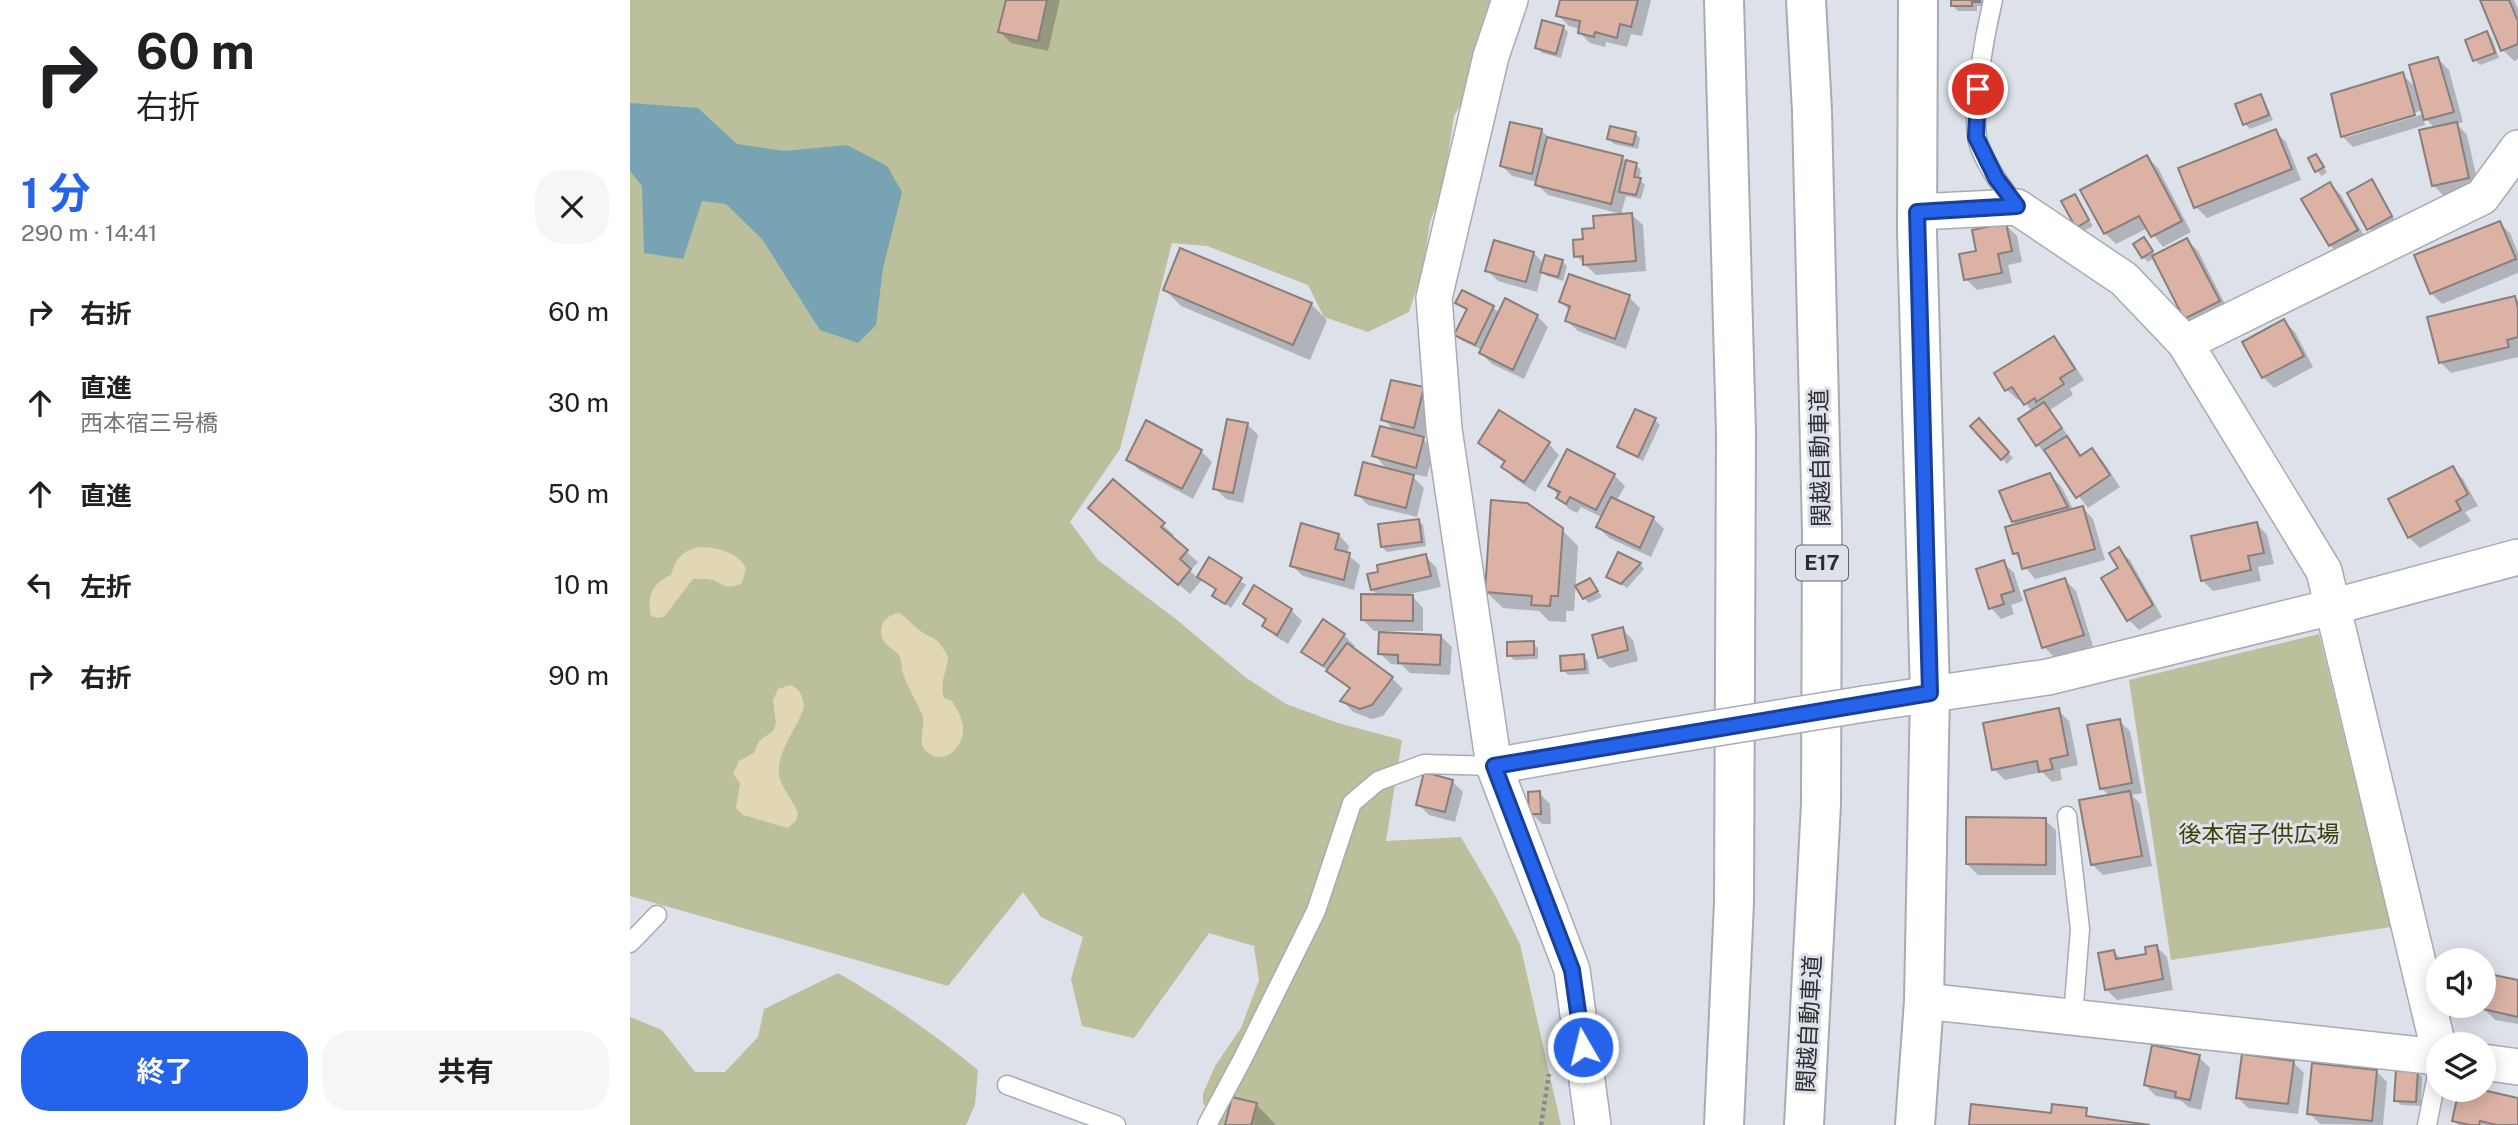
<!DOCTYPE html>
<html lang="ja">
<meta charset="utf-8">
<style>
body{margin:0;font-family:"Public Sans","Noto Sans JP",sans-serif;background:#f6f6f6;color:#202124;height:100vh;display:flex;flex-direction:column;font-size:26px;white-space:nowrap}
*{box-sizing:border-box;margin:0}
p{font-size:23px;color:#757577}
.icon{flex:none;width:38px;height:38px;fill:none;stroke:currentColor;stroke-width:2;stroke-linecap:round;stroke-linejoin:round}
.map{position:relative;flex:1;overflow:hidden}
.panel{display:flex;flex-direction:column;background:#fff;width:630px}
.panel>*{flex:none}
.banner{background:#fff;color:#202124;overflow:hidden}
.controls{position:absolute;left:1796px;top:948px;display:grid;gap:14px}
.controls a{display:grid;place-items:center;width:70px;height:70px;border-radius:50%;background:#fff;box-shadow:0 4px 18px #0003;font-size:35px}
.pin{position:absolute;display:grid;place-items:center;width:60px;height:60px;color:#fff;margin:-30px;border:4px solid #fff;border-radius:50%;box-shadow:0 2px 7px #0007}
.me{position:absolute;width:77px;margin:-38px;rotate:352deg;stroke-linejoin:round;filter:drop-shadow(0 0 5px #0008)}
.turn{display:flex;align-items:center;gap:24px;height:147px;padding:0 21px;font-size:32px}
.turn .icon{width:91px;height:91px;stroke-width:2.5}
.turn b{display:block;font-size:49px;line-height:60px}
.round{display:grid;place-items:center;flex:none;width:74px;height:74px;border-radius:28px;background:#f6f6f6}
.head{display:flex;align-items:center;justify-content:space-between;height:119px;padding:0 21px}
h1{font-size:42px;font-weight:700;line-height:52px;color:#2563eb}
.action{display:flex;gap:14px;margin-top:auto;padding:14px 21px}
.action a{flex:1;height:80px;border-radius:28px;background:#2563eb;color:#fff;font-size:28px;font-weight:700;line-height:80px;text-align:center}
.action a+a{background:#f6f6f6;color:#202124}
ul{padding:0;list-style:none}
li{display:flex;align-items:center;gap:21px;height:91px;padding:0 21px}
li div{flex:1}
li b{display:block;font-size:26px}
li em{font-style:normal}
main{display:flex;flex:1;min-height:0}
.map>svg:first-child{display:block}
.green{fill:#bbbf9b}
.sand{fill:#e1d7b2}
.water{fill:#78a3b2}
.shadow{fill:#0003;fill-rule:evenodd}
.building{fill:#dbb2a4;stroke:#887f7c;stroke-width:2}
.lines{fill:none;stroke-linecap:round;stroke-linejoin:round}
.lane-casing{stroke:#a8abb3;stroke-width:21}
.street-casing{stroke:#a8abb3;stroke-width:38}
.secondary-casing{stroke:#a8abb3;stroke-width:42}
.highway-casing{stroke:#a8abb3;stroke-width:42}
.path{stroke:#85888e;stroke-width:4.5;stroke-dasharray:3.5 3.5;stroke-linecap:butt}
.lane{stroke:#fff;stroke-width:18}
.street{stroke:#fff;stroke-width:35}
.secondary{stroke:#fff;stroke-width:38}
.highway{stroke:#fff;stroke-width:38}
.street-bridge-casing{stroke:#a8abb3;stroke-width:38;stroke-linecap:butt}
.street-bridge{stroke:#fff;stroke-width:35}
.route-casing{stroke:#184099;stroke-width:18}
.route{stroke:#2563eb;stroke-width:12}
.labels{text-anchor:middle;stroke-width:6;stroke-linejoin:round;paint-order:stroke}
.shield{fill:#dde1e9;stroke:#626469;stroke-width:2}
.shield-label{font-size:21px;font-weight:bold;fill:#2d2e32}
.street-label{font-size:23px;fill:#2d2e32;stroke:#dde1e9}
.park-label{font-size:23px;fill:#3c4000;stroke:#dde1e9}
</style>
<main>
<section class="panel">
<div class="banner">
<div class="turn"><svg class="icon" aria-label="right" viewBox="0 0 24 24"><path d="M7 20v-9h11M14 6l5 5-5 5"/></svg><div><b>60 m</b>右折</div></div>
</div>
<div class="head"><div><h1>1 分</h1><p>290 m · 14:41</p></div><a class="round"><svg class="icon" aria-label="close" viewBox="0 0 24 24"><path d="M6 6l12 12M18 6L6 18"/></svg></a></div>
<ul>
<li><svg class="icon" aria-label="right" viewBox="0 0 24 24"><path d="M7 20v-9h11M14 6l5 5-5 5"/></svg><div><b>右折</b></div><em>60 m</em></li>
<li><svg class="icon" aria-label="ahead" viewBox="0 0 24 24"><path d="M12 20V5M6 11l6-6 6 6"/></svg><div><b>直進</b><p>西本宿三号橋</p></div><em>30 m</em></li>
<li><svg class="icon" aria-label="ahead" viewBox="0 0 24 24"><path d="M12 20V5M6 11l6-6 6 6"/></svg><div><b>直進</b></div><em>50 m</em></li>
<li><svg class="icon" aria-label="left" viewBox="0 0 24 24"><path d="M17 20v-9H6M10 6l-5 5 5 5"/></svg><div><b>左折</b></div><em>10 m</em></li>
<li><svg class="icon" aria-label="right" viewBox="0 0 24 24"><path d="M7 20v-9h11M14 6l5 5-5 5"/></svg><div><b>右折</b></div><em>90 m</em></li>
</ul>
<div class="action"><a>終了</a><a>共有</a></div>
</section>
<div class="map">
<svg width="1888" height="1125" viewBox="0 0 1888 1125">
<rect width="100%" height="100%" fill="#dde1e9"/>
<g class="green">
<path d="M0 0H865L843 84 824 116 813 189 800 222 793 268 779 312 738 332 694 317 678 285 577 246 542 243 490 449 440 522 468 560 547 620 615 677 656 704 708 723 772 740 756 841 831 837 867 899 890 944 931 1125H586L573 1103V1094L585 1066 611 1028 629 980 624 946 579 933 504 1038 452 1026 441 979 453 937 411 917 393 892 318 986 0 896Z"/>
<path d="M1689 634 1761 927 1541 960 1499 680Z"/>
<path d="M208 973C258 1002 304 1034 348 1070L345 1105 336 1125H0V1017L32 1030 65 1072H95L128 1037 134 1009Z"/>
</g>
<g class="sand">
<path d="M69 547C85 547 110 552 116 569L112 583C98 590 95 586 83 580 77 578 69 579 63 579L34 617 27 618 21 616C17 596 22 583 41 575 46 559 51 551 69 547Z"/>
<path d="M269 613C277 617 279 622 286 627 299 640 307 633 318 657 317 671 309 683 314 698L322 701C326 708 332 717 333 726 335 746 314 768 296 751 286 741 297 726 292 714 286 700 276 685 272 670 271 667 272 663 271 660 269 651 261 650 256 644 245 631 253 615 269 613Z"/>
<path d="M160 685C170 688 173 697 174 707 168 728 143 755 150 779 154 791 163 801 168 813L166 821 158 828 113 815 106 808 110 783 103 774 109 761 124 753 129 741 143 731 146 723 143 700 148 689Z"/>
</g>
<path class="water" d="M0 103 68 108 107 144 154 151 217 145 257 166 272 192 253 268 246 325 228 343 190 330 132 239 96 204 72 201 53 259 14 253 12 186 0 171Z"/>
<g class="shadow">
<path d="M377 0H430L418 51 381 43 370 32Z"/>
<path d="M932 0H1021L1012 36 1001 34 997 47 976 42 975 47 960 43 949 32 950 29 939 26 928 15Z"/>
<path d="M1323 0H1355V6H1347V11H1328L1323 6Z"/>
<path d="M1852 0H1884L1888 9V59L1884 61 1873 50Z"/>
<path d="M933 27 938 32 931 58 912 53 907 48Z"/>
<path d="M1857 33 1862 38 1869 58 1850 65 1845 60Z"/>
<path d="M1808 59 1819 70 1833 122 1827 124 1837 135 1849 188 1814 196 1803 185 1805 128 1792 115 1795 125 1723 147 1712 136 1772 74 1788 90ZM1793 110 1794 114 1717 137V133Z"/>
<path d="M1630 96 1635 101 1643 120 1620 129 1615 124Z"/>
<path d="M912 131 920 139 992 158 997 162 1006 165 1011 170 1009 179 1015 185 1011 199 996 196 991 214 918 195 907 184V182L882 176 872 166Z"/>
<path d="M1645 131 1656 142 1671 180 1577 218 1566 207Z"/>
<path d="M1005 133 1010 138 1008 149 984 144 979 139Z"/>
<path d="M1686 156 1697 172 1692 176 1687 171Z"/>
<path d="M1517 157 1528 168 1561 232 1533 247 1518 228 1486 244 1475 233Z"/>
<path d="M1742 181 1766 222 1744 234 1719 194Z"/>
<path d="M1700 184 1711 195 1737 241 1711 256 1700 245Z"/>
<path d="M1444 196 1463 226 1452 232 1447 227Z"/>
<path d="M1002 215 1013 225 1016 271 966 275 946 256 954 241 965 230Z"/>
<path d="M1869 223 1880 233 1888 253V273L1812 304 1801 293Z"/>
<path d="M1376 225 1387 236 1392 262 1378 265 1382 283 1347 290 1336 279 1348 252Z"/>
<path d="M1514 239 1526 256 1557 240 1568 251 1599 312 1566 329 1555 318 1524 258 1518 262 1513 257Z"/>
<path d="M904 253 914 264 932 261 937 266 933 281 917 276 912 272 907 292 868 281 857 270Z"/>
<path d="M535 290 681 304 697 320 680 360 551 306Z"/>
<path d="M999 297 1010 308 996 349 948 331 937 321 940 311 931 302Z"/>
<path d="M1885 298 1888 301V357L1821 373 1810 362Z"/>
<path d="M827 303 863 307 870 314 907 316 918 327 894 379 862 364 851 353 852 350 831 340 826 335 838 310Z"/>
<path d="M1654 321 1665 332 1683 367 1644 388 1633 377Z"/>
<path d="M1423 338 1434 349 1454 380 1440 389 1443 395 1420 410 1452 456 1462 450 1473 461 1490 487 1458 508 1408 445 1403 412 1391 398 1388 400 1377 390Z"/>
<path d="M793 389 804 400 794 440 804 450 797 477 779 473 794 488 787 517 738 505 727 494 759 471 744 455 765 431 753 419Z"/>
<path d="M1025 420 1030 425 1013 461 994 452 989 447Z"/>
<path d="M1349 421 1383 458 1377 464 1343 426Z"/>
<path d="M517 423 571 451 582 462 563 499 509 470 498 459Z"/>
<path d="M617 424 628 435 613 503 596 499 585 488Z"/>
<path d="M850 443 919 444 929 455 905 492 884 478 873 467 875 463 861 454Z"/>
<path d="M1822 468 1833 479 1848 506 1835 512 1841 521 1790 548 1779 537Z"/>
<path d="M984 475 995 486 987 500 1023 518 1034 529 1021 557 979 538 968 527 973 518 951 507 947 513 939 509 920 485Z"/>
<path d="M1420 475 1431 486 1444 511 1453 508 1463 519 1475 560 1405 579 1385 554 1388 526 1383 521Z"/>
<path d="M483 481 544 535 541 538 568 562 560 571 568 578 580 560 616 585 601 608 584 595 588 590 572 580 560 594 471 518Z"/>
<path d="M788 520 793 525 796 546 757 552 752 547Z"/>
<path d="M1627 524 1637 535 1644 564 1628 567 1631 581 1583 591 1572 580Z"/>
<path d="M932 530 948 546 944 611H936V622L919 621 909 611 873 608 856 592Z"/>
<path d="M709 535 719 546 717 554 730 565 724 590 673 576 662 566Z"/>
<path d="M1489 550 1500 560 1532 617 1509 630 1498 619Z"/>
<path d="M795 556 806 567 811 587 780 594 793 608V631H755V634L811 636 822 647 820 675 780 673 772 665 761 664 750 653 751 631H744L733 620 749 596 742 590Z"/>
<path d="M1373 562 1384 573 1393 601 1381 605 1384 614 1371 619 1361 608Z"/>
<path d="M1010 564 1014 569 997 588 979 576Z"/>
<path d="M960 580 972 597 959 603 954 598Z"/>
<path d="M1435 580 1446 591 1463 646 1425 658 1414 647Z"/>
<path d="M615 604 661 610 672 621 658 644 645 636 634 625 636 621Z"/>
<path d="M992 629 1003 640 1008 661 980 668 969 657Z"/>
<path d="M714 635 725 646 722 650 762 678 773 689 753 716 742 719 723 712 713 701 721 690 674 651Z"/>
<path d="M903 643 908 648V659L884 660 879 655Z"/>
<path d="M953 656 958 661 959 674 938 675 933 670Z"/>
<path d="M1428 710 1439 721 1448 765 1430 769 1432 780 1422 782 1412 772 1375 780 1364 769Z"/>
<path d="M1489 721 1500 731 1512 793 1502 795 1510 804 1522 866 1473 875 1462 864 1480 796 1471 788Z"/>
<path d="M822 781 833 792 825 822 799 815 788 804Z"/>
<path d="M909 793 920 804 921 824H912L901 813Z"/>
<path d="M1415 820 1426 830V875H1348L1337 864Z"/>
<path d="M1526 946 1537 957 1543 990 1487 1000 1476 989 1484 952 1492 960 1518 956Z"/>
<path d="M1888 982V1024L1865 1020 1854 1009Z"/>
<path d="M1569 1057 1580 1068 1571 1110 1558 1107 1552 1101 1526 1096 1515 1085Z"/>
<path d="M1663 1062 1674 1073 1668 1114 1618 1108 1607 1097Z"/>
<path d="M1746 1071 1757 1082 1753 1125 1690 1124 1679 1113Z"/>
<path d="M1787 1072 1792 1077 1791 1106 1771 1105 1766 1100Z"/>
<path d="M1888 1100V1125H1828L1824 1120Z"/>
<path d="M626 1104 646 1125H597Z"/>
</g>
<g class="building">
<path d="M376 0H417L408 41 368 32Z"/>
<path d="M930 0H1008L1001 27 990 24 987 38 965 32 964 37 948 33 950 21 926 16Z"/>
<path d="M1321 0H1350V2H1342V6H1321Z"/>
<path d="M1850 0H1879L1888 21V44L1871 51Z"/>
<path d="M912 20 934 26 926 54 905 48Z"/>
<path d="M1857 31 1865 53 1843 61 1835 40Z"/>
<path d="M1808 57 1824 112 1794 120 1779 65Z"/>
<path d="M1773 72 1785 115 1711 137 1701 94Z"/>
<path d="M1631 94 1639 115 1613 125 1605 104Z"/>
<path d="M880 122 912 129 902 174 870 166Z"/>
<path d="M1827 122 1839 178 1802 186 1789 130Z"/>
<path d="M980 126 1006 132 1003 145 977 139Z"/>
<path d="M1646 129 1662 169 1564 208 1548 168Z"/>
<path d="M917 137 993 156 981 204 905 185Z"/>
<path d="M1686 154 1694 167 1685 172 1678 158Z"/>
<path d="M1517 155 1552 221 1521 237 1509 216 1474 234 1450 190Z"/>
<path d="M996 160 1007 163 1004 177 1011 178 1006 195 989 192Z"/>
<path d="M1742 179 1762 216 1737 230 1717 193Z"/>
<path d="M1700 182 1728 230 1699 246 1671 199Z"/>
<path d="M1445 194 1459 220 1446 228 1431 201Z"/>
<path d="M1002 213 1006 261 953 265V256L944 257 943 240 953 239 952 229 964 228 963 216Z"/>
<path d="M1870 221 1886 259 1800 294 1784 255Z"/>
<path d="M1376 223 1382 251 1368 254 1372 273 1334 280 1329 254 1346 251 1342 230Z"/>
<path d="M1514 237 1523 251 1512 258 1503 244Z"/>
<path d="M1557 238 1590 301 1554 319 1522 256Z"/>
<path d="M864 240 904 252 896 282 855 271Z"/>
<path d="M550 248 682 303 663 345 533 290Z"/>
<path d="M915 255 933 260 928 277 910 272Z"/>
<path d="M939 274 1000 295 985 339 935 321 940 306 929 302Z"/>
<path d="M832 290 864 306 845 345 824 335 837 309 825 303Z"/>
<path d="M1885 296 1888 308V337L1877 340 1879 347 1809 363 1797 317Z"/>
<path d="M875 298 908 315 883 370 849 353Z"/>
<path d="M1654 319 1674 356 1632 378 1612 342Z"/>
<path d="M1424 336 1445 369 1430 378 1434 384 1406 402 1405 398 1394 405 1382 387 1375 391 1364 373Z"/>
<path d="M761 380 794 387 784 428 751 420Z"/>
<path d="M1414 402 1432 428 1406 446 1388 419Z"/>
<path d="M1005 409 1026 418 1008 457 987 447Z"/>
<path d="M869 410 920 442 894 482 871 467 875 461 848 443Z"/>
<path d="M1349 418 1379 452 1371 460 1340 426Z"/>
<path d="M597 419 618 423 603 493 583 489Z"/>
<path d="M516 420 572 450 552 489 496 460Z"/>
<path d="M750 426 794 437 786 468 742 456Z"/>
<path d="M1437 436 1450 456 1462 448 1480 475 1446 498 1414 450Z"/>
<path d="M937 449 985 474 966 510 940 497 936 504 926 498 930 492 918 486Z"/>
<path d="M733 462 784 475 776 508 725 495Z"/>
<path d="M1823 466 1838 494 1826 501 1831 510 1778 538 1758 499Z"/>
<path d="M1420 473 1438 507 1382 522 1369 491Z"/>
<path d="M483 479 535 523 531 527 558 550 550 559 561 569 548 585 458 508Z"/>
<path d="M981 497 1024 517 1010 548 966 527Z"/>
<path d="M861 500 897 503 933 528 928 596H921L920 606 901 605 902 596 855 592Z"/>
<path d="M1453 506 1465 549 1392 569 1388 553 1383 554 1375 527Z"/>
<path d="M789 519 792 542 751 547 748 524Z"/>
<path d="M1627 522 1634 553 1618 556 1621 570 1571 581 1561 536Z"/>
<path d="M671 523 709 534 705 549 720 553 714 580 660 566Z"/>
<path d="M1489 547 1523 605 1497 621 1471 578 1488 568 1479 553Z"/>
<path d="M988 552 1011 563 991 584 976 577Z"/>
<path d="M796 554 801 576 741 590 737 574 748 572 747 565Z"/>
<path d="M579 557 612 578 595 604 582 596 586 589 567 577Z"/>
<path d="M1374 560 1384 591 1371 595 1374 604 1359 609 1346 569Z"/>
<path d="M960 578 968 591 953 599 945 586Z"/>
<path d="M1435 578 1454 635 1412 648 1394 591Z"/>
<path d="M624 585 662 609 647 635 632 626 636 619 613 604Z"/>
<path d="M731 594 783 595V621L731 620Z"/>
<path d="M693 619 715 634 693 666 671 652Z"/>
<path d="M993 627 998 650 968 658 962 635Z"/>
<path d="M749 632 811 635 810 665 768 663V655L748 654Z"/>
<path d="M904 641V655L877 656V642Z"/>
<path d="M717 643 763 677 742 705 730 709 710 701 720 688 696 671Z"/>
<path d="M954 654 955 669 931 671 930 656Z"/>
<path d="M1429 708 1438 755 1420 759 1423 769 1409 772 1407 761 1362 770 1353 723Z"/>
<path d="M1490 719 1502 783 1470 789 1457 725Z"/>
<path d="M794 772 823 780 815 812 786 805Z"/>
<path d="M910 791 911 814H899L898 792Z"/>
<path d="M1500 791 1512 856 1461 865 1449 800Z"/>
<path d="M1336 817 1416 818V865L1336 864Z"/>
<path d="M1527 945 1533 979 1475 990 1468 953 1484 950 1486 959 1516 954 1515 947Z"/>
<path d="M1859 974 1888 980V1017L1853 1009Z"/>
<path d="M1522 1045 1570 1055 1560 1100 1545 1097 1546 1092 1514 1085Z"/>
<path d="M1612 1054 1664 1061 1658 1104 1606 1098Z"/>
<path d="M1682 1063 1747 1070 1742 1121 1677 1114Z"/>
<path d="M1766 1069 1788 1070 1786 1102 1764 1101Z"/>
<path d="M1829 1090H1853L1888 1098V1125H1867L1850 1121 1849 1125H1840L1822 1121Z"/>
<path d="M602 1097 627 1103 621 1125H595Z"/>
<path d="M1341 1104 1421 1113 1422 1104 1457 1108 1456 1116 1520 1125H1339Z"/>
</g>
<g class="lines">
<g class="lane-casing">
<g id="lane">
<path d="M1363 0C1355 34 1342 102 1347 136 1349 157 1374 190 1387 207"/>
<path d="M1437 816 1450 929 1443 1017"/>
<path d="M0 943 27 915"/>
<path d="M377 1085 486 1125"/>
<path d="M577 1125 612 1060 686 911 722 803 748 781 794 764 864 766"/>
<path d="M1797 1125 1808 1070"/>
</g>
</g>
<g class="street-casing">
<g id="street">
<path d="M880 0 861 56 804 298 814 429 864 766 942 970 963 1125"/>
<path d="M1287 212 1387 207 1494 279 1555 343 1694 571 1808 1046"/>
<path d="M1555 343 1852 197 1888 148"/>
<path d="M1234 704 1418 677 1702 607 1888 557"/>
<path d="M864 766 995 743"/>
<path d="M1294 1001 1808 1057"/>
<path d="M1853 1062 1888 1067"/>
</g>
</g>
<g class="secondary-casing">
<path id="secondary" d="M1285 1125 1294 1001 1300 693 1287 232 1288 0"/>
</g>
<g class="highway-casing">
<g id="highway">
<path d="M1094 1125 1104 902 1106 433 1094 0"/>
<path d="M1174 1125 1191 804 1192 531 1182 111 1176 0"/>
</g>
</g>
<path class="path" d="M911 1125 919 1074"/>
<use href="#lane" class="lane"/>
<use href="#street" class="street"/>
<use href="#secondary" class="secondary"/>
<use href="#highway" class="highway"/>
<g class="street-bridge-casing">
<path id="street-bridge" d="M995 743 1234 704"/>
</g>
<use href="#street-bridge" class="street-bridge"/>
</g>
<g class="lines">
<g class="route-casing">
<path id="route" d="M953 1047 942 970 864 766 1300 693 1287 212 1387 206 1366 178 1346 137 1348 89"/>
</g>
<use href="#route" class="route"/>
</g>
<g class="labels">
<rect class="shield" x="1166" y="545.5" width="52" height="35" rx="5"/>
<g class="shield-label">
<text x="1192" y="570">E17</text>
</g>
<g class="street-label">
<text transform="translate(1190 458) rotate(-91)" y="8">関越自動車道</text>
<text transform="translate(1179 1024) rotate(-87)" y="8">関越自動車道</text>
</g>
<g class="park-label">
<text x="1629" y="842">後本宿子供広場</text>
</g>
</g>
</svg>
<div class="controls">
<a><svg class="icon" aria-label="sound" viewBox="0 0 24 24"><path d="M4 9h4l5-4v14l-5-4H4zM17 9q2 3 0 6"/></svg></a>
<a><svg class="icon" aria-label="layers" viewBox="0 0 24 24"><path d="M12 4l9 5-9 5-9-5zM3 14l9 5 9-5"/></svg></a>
</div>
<div class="pin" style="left:1348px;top:89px;background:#d93025"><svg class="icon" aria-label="arrive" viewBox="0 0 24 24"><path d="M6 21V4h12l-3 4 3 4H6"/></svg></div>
<svg class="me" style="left:953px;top:1047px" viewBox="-20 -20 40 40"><circle r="17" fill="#2563eb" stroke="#fff" stroke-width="3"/><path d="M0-11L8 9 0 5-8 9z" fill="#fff"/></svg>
</div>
</main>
